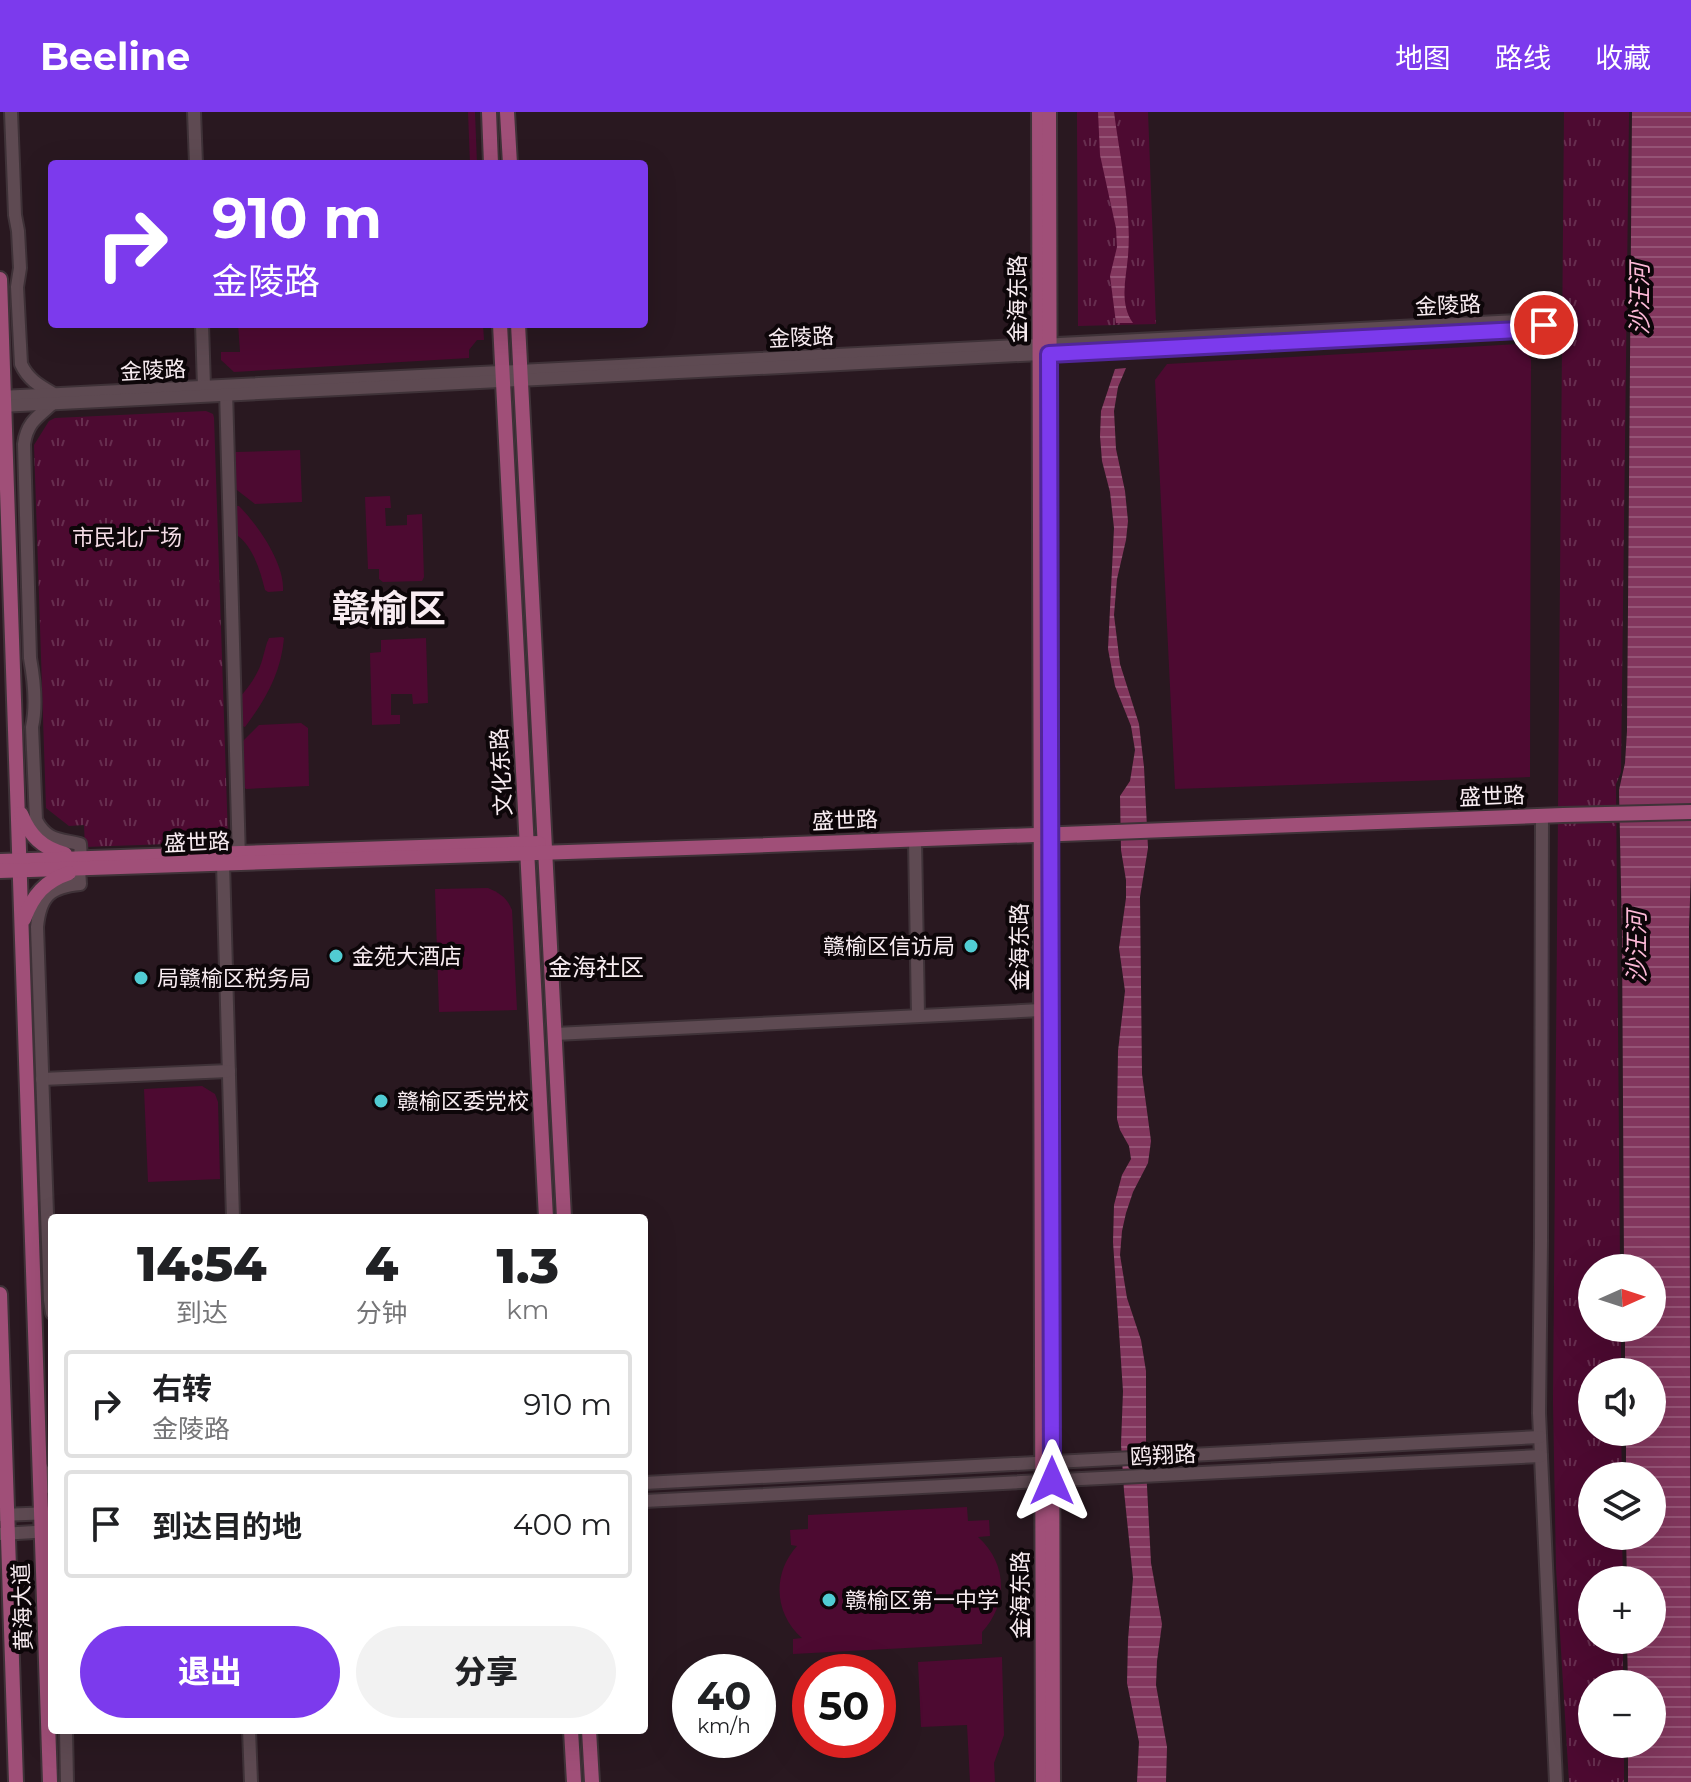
<!DOCTYPE html>
<html lang="zh">
<meta charset="utf-8">
<style>
body{margin:0;font-family:Montserrat,"Noto Sans SC",sans-serif;background:#f2f2f2;color:#202124;height:100vh;display:flex;flex-direction:column;font-size:30px;white-space:nowrap}
*{box-sizing:border-box;margin:0}
p{font-size:26px;color:#757577}
.icon{flex:none;width:44px;height:44px;fill:none;stroke:currentColor;stroke-width:2;stroke-linecap:round;stroke-linejoin:round}
.map{position:relative;flex:1;overflow:hidden}
.panel{position:absolute;left:48px;top:1102px;width:600px;height:520px;display:flex;flex-direction:column;background:#fff;border-radius:8px;box-shadow:0 8px 32px #0002}
.panel>*{flex:none}
.guide{position:absolute;left:48px;top:48px;width:600px;height:168px;border-radius:8px;box-shadow:0 8px 32px #0002;background:#7c3aed;color:#fff;overflow:hidden}
.needle{width:52px;rotate:87deg}
.tools{position:absolute;left:1578px;top:1142px;display:grid;gap:16px}
.tools a{display:grid;place-items:center;width:88px;height:88px;border-radius:50%;background:#fff;box-shadow:0 8px 32px #0002;font-size:40px}
.speed{position:absolute;left:672px;top:1542px;display:flex;gap:16px;font-size:40px;font-weight:700;text-align:center}
.speed>*{display:grid;place-content:center;width:104px;height:104px;border-radius:50%;background:#fff;box-shadow:0 8px 32px #0002;line-height:1}
.speed small{font-size:20px;font-weight:400}
.speed .limit{border:12px solid #d22;background:#fff;color:#111}
.pin{position:absolute;display:grid;place-items:center;width:68px;height:68px;color:#fff;margin:-34px;border:4px solid #fff;border-radius:50%;box-shadow:0 2px 8px #0007}
.me{position:absolute;width:88px;margin:-44px;rotate:0deg;stroke-linejoin:round;filter:drop-shadow(0 0 6px #0008)}
.turn{display:flex;align-items:center;gap:28px;height:168px;padding:0 32px;font-size:36px}
.turn .icon{width:104px;height:104px;stroke-width:2.5}
.turn b{display:block;font-size:56px;line-height:68px}
.eta{display:flex;justify-content:space-evenly;align-items:center;height:136px;text-align:center}
.eta b{font-size:48px;font-weight:800;line-height:56px}
.button{display:flex;gap:16px;margin-top:auto;padding:16px 32px}
.button a{flex:1;height:92px;border-radius:48px;background:#7c3aed;color:#fff;font-size:32px;font-weight:800;line-height:92px;text-align:center}
.button a+a{background:#f2f2f2;color:#202124}
ul{padding:0;list-style:none}
li{display:flex;align-items:center;gap:24px;height:108px;margin:0 16px 12px;padding:0 16px;border:4px solid #e0e0e0;border-radius:8px}
li div{flex:1}
li b{display:block;font-size:30px}
li em{font-style:normal}
header{display:flex;align-items:center;gap:48px;box-sizing:border-box;height:112px;padding:0 40px;background:#7c3aed;color:#fff}
header strong{font-size:38px}
nav{display:flex;gap:44px;margin-inline-start:auto;font-size:28px}
.map>svg:first-child{display:block}
.green{fill:#4d0a31}
.park{fill:url(#park-tufts)}
.water{fill:url(#water-rules)}
.lines{fill:none;stroke-linecap:round;stroke-linejoin:round}
.minor-casing{stroke:#3f3238;stroke-width:16}
.major-casing{stroke:#3f3238;stroke-width:18}
.minor{stroke:#5e4a52;stroke-width:12}
.major{stroke:#a04f78;stroke-width:14}
.route-casing{stroke:#51269a;stroke-width:20}
.route{stroke:#7c3aed;stroke-width:14}
.poi-dot{fill:#51ccd3;stroke:#0d0609;stroke-width:3}
.labels{text-anchor:middle;stroke-width:8;stroke-linejoin:round;paint-order:stroke}
.street-label{font-size:22px;fill:#f8ecf1;stroke:#0d0609}
.park-label{font-size:22px;fill:#f4dce6;stroke:#0d0609}
.poi-label{font-size:22px;fill:#f8ecf1;stroke:#0d0609;text-anchor:start}
.water-label{font-size:24px;font-style:italic;fill:#fdb9d7;stroke:#0d0609}
.neighbourhood-label{font-size:24px;fill:#f8ecf1;stroke:#0d0609}
.town-label{font-size:38px;font-weight:bold;fill:#f8ecf1;stroke:#0d0609}
</style>
<header>
<strong>Beeline</strong>
<nav><a>地图</a><a>路线</a><a>收藏</a></nav>
</header>
<div class="map">
<svg width="1691" height="1670" viewBox="0 0 1691 1670">
<defs>
<pattern id="park-tufts" width="24" height="20" patternUnits="userSpaceOnUse" patternTransform="scale(2)"><rect width="24" height="20" fill="#4d0a31"/><path d="M3 7l-1-3M5 7V3M7 7l1-3M15 17l-1-3M17 17v-4M19 17l1-3" fill="none" stroke="#672e4f"/></pattern>
<pattern id="water-rules" width="6" height="5" patternUnits="userSpaceOnUse" patternTransform="scale(2)"><rect width="6" height="5" fill="#83375e"/><path d="M0 2.5h6" fill="none" stroke="#955476"/></pattern>
</defs>
<rect width="100%" height="100%" fill="#291820"/>
<g class="green">
<path d="M468 0H475L477 52H470Z"/>
<path d="M238 212H483L484 228H477L469 238V246L234 260 221 248V240H240Z"/>
<path d="M1518 232 1531 247 1530 665 1175 677 1155 268 1167 252Z"/>
<path d="M300 338 302 390 255 392 233 375 234 341 236 340Z"/>
<path d="M390 384 391 396H385L386 414 407 413V403L422 402 424 465 422 469 383 470 379 467V457H368L365 385Z"/>
<path d="M236 394H239C258 413 285 452 283 479L268 480 265 478C260 458 253 433 234 421L233 395Z"/>
<path d="M282 525 284 526C281 561 266 587 245 615L240 613 239 586C250 574 259 561 263 545 265 538 266 532 269 526Z"/>
<path d="M426 526 428 591 413 592 412 582H391V603H400V612L372 613 370 541 381 540V528Z"/>
<path d="M301 611 308 616 309 674 246 677 242 673 241 631 259 613Z"/>
<path d="M488 776C500 781 507 786 512 798L517 898 439 900 435 777Z"/>
<path d="M202 974 215 982 218 990 220 1067 148 1070 144 977Z"/>
<path d="M967 1395 968 1409 989 1408 990 1424 978 1425C1007 1451 1009 1491 982 1520V1532L793 1542V1527L802 1526C774 1501 772 1462 797 1434L791 1433 790 1418 808 1417V1403Z"/>
<path d="M1002 1545 1004 1623 994 1651 995 1670H970L967 1613 921 1615 918 1550Z"/>
</g>
<g class="park">
<path d="M1077 0H1148L1156 212 1078 214Z"/>
<path d="M1564 0H1629L1621 660 1616 672 1620 1156H1592V1216H1621V1260H1592V1320H1621L1622 1364H1592V1424H1622L1623 1468H1592V1528H1623V1572H1592V1632H1624V1670H1569L1556 1456 1553 1290Z"/>
<path d="M206 299 213 302 214 306 228 726 222 730 85 735 84 713 69 714 46 696 34 333 49 309 55 306Z"/>
</g>
<g class="water">
<path d="M1098 0H1114C1120 47 1132 96 1128 144 1126 167 1119 191 1133 211H1116L1110 164 1117 135 1116 116 1100 43Z"/>
<path d="M1632 0H1691V761L1689 815 1691 1670H1628V1632H1652V1572H1628L1627 1528H1652V1468H1627L1626 1424H1652V1364H1626V1320H1652V1260H1625V1216H1652V1156H1624L1622 823 1619 678 1625 651 1627 619Z"/>
<path d="M1126 256 1118 275 1114 299 1116 337 1125 379 1128 409 1126 428 1117 467 1114 503 1120 552 1139 612 1144 655 1148 736 1140 785 1142 962 1151 1029 1148 1051 1133 1080 1126 1101 1122 1119 1120 1143 1127 1186 1141 1228 1146 1259V1355L1151 1451 1162 1512 1157 1549 1156 1573 1167 1635 1166 1670H1137L1139 1630 1127 1571 1128 1528 1133 1466 1124 1379 1121 1332 1123 1279 1113 1130 1114 1093 1122 1063 1131 1047 1129 1034 1120 1018 1117 1007 1118 939 1125 879 1119 836 1126 786V768L1121 738 1120 684 1130 669 1135 638 1131 614 1115 574 1108 537 1114 416 1110 380 1102 349 1100 324 1101 299 1115 257Z"/>
</g>
<g class="lines">
<g class="minor-casing">
<g id="minor">
<path d="M11 0 15 103 18 119 20 156 17 175 21 252C28 267 38 273 52 281"/>
<path d="M194 0 196 52"/>
<path d="M202 212 204 275"/>
<path d="M226 278 239 748"/>
<path d="M0 285 1518 209 1533 211"/>
<path d="M52 292C37 305 27 311 24 332L30 546C34 568 37 593 32 615L36 708C47 729 59 727 80 732L81 746"/>
<path d="M0 294 1519 218 1544 213"/>
<path d="M1542 704 1541 1130 1539 1301 1556 1670"/>
<path d="M915 727 918 904"/>
<path d="M223 751 233 1106"/>
<path d="M555 922 1041 898"/>
<path d="M42 967 229 959"/>
<path d="M52 1201 50 1188 37 815C40 784 50 775 80 772L79 757"/>
<path d="M41 1355 52 1377"/>
<path d="M644 1371 1540 1325"/>
<path d="M644 1389 1541 1344"/>
<path d="M0 1403 52 1401"/>
<path d="M0 1422 52 1419"/>
<path d="M66 1618 67 1670"/>
<path d="M249 1618 251 1670"/>
</g>
</g>
<g class="major-casing">
<g id="major">
<path d="M489 0 491 52"/>
<path d="M507 0 510 52"/>
<path d="M1039 0 1043 1670"/>
<path d="M1049 0 1053 1670"/>
<path d="M0 167 50 1670"/>
<path d="M500 212 546 1106"/>
<path d="M518 212 564 1106"/>
<path d="M21 702C30 724 42 736 65 742"/>
<path d="M0 749 539 731"/>
<path d="M0 759 716 735 1563 703 1691 700"/>
<path d="M24 807C33 783 45 769 69 761"/>
<path d="M0 1182 16 1670"/>
<path d="M571 1618 574 1670"/>
<path d="M589 1618 592 1670"/>
</g>
</g>
<use href="#minor" class="minor"/>
<use href="#major" class="major"/>
</g>
<g class="lines">
<g class="route-casing">
<path id="route" d="M1052 1369 1049 242 1519 218 1544 213"/>
</g>
<use href="#route" class="route"/>
</g>
<g class="poi-dot">
<circle cx="971" cy="834" r="8"/>
<circle cx="336" cy="844" r="8"/>
<circle cx="141" cy="866" r="8"/>
<circle cx="381" cy="989" r="8"/>
<circle cx="829" cy="1488" r="8"/>
</g>
<g class="labels">
<g class="street-label">
<text transform="translate(1017 187) rotate(-90)" y="8">金海东路</text>
<text transform="translate(1448 193) rotate(-3)" y="8">金陵路</text>
<text transform="translate(801 225) rotate(-3)" y="8">金陵路</text>
<text transform="translate(153 258) rotate(-3)" y="8">金陵路</text>
<text transform="translate(501 660) rotate(-93)" y="8">文化东路</text>
<text transform="translate(1492 684) rotate(-2)" y="8">盛世路</text>
<text transform="translate(845 708) rotate(-2)" y="8">盛世路</text>
<text transform="translate(197 730) rotate(-2)" y="8">盛世路</text>
<text transform="translate(1019 835) rotate(-90)" y="8">金海东路</text>
<text transform="translate(1163 1343) rotate(-3)" y="8">鸥翔路</text>
<text transform="translate(1020 1483) rotate(-90)" y="8">金海东路</text>
<text transform="translate(22 1495) rotate(-92)" y="8">黄海大道</text>
</g>
<g class="park-label">
<text x="127" y="433">市民北广场</text>
</g>
<g class="poi-label">
<text x="955" y="842" text-anchor="end">赣榆区信访局</text>
<text x="352" y="852">金苑大酒店</text>
<text x="157" y="874">局赣榆区税务局</text>
<text x="397" y="997">赣榆区委党校</text>
<text x="845" y="1496">赣榆区第一中学</text>
</g>
<g class="water-label">
<text transform="translate(1640 187) rotate(-90)" y="8">沙汪河</text>
<text transform="translate(1637 835) rotate(-90)" y="8">沙汪河</text>
</g>
<g class="neighbourhood-label">
<text x="596" y="864">金海社区</text>
</g>
<g class="town-label">
<text x="389" y="510">赣榆区</text>
</g>
</g>
</svg>
<div class="tools">
<a><svg class="needle" viewBox="-14 -14 28 28"><path d="M0-13l5 13h-10z" fill="#e53935"/><path d="M0 13l5-13h-10z" fill="#757577"/></svg></a>
<a><svg class="icon" aria-label="sound" viewBox="0 0 24 24"><path d="M4 9h4l5-4v14l-5-4H4zM17 9q2 3 0 6"/></svg></a>
<a><svg class="icon" aria-label="layers" viewBox="0 0 24 24"><path d="M12 4l9 5-9 5-9-5zM3 14l9 5 9-5"/></svg></a>
<a>+</a>
<a>−</a>
</div>
<div class="speed"><div>40<small>km/h</small></div><div class="limit">50</div></div>
<div class="pin" style="left:1544px;top:213px;background:#d93025"><svg class="icon" aria-label="arrive" viewBox="0 0 24 24"><path d="M6 21V4h12l-3 4 3 4H6"/></svg></div>
<svg class="me" style="left:1052px;top:1369px" viewBox="-20 -20 40 40"><path d="M0-17L14 15 0 8-14 15z" fill="#7c3aed" stroke="#fff" stroke-width="4"/></svg>
<div class="guide">
<div class="turn"><svg class="icon" aria-label="right" viewBox="0 0 24 24"><path d="M7 20v-9h11M14 6l5 5-5 5"/></svg><div><b>910 m</b>金陵路</div></div>
</div>
<section class="panel">
<div class="eta">
<div><b>14:54</b><p>到达</p></div>
<div><b>4</b><p>分钟</p></div>
<div><b>1.3</b><p>km</p></div>
</div>
<ul>
<li><svg class="icon" aria-label="right" viewBox="0 0 24 24"><path d="M7 20v-9h11M14 6l5 5-5 5"/></svg><div><b>右转</b><p>金陵路</p></div><em>910 m</em></li>
<li><svg class="icon" aria-label="arrive" viewBox="0 0 24 24"><path d="M6 21V4h12l-3 4 3 4H6"/></svg><div><b>到达目的地</b></div><em>400 m</em></li>
</ul>
<div class="button"><a>退出</a><a>分享</a></div>
</section>
</div>
